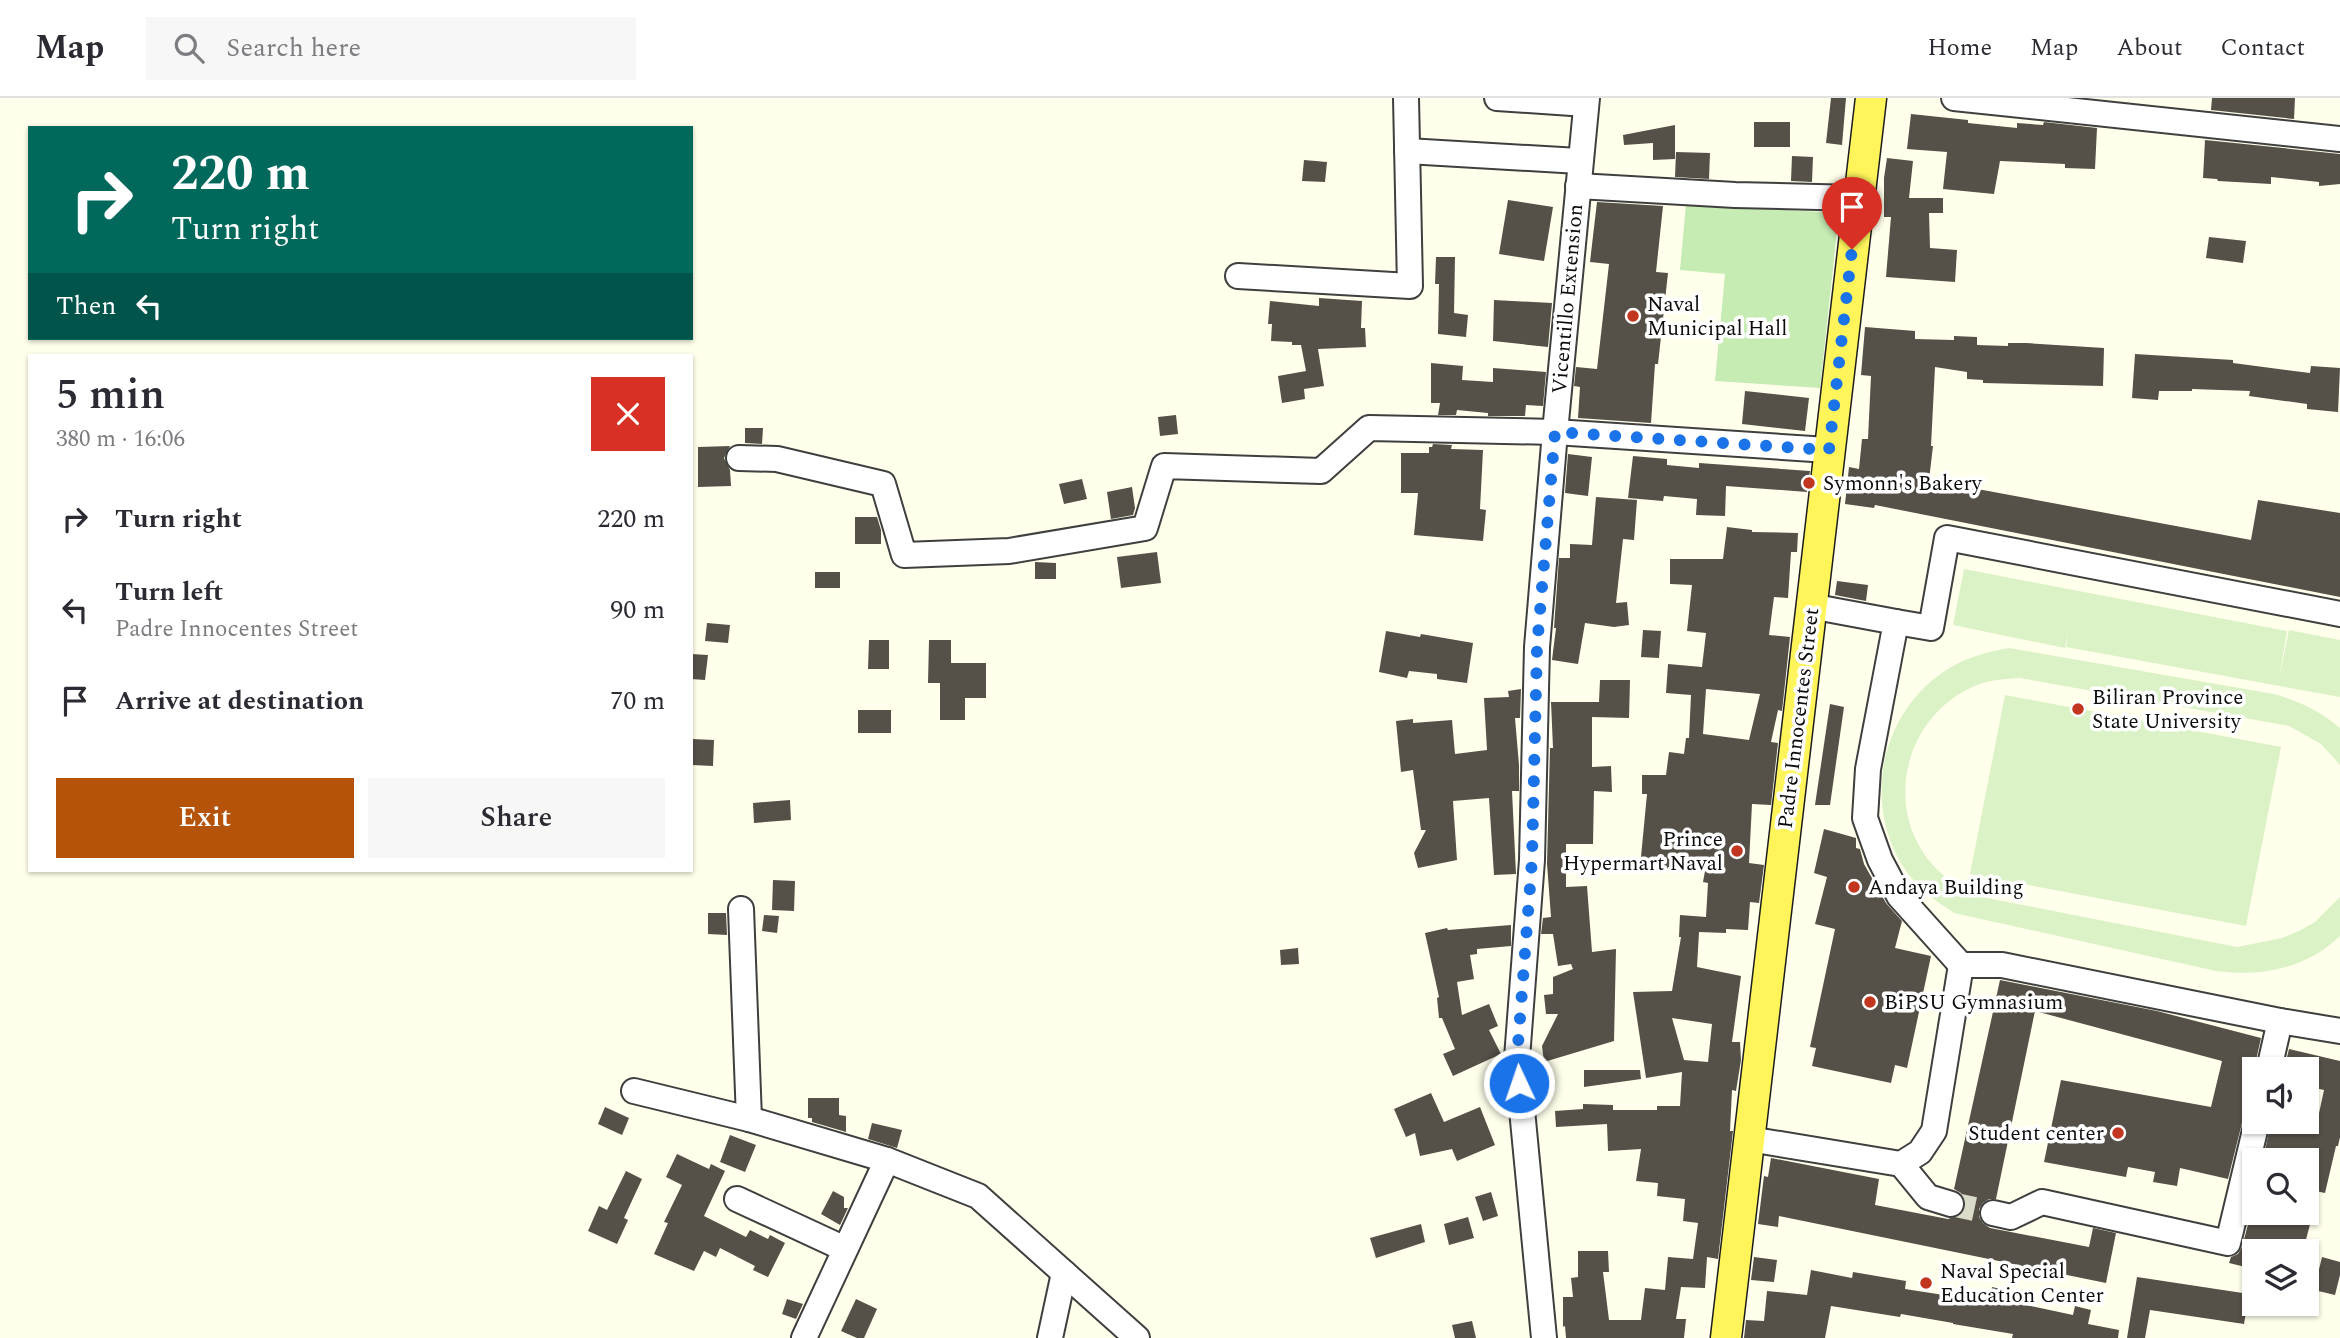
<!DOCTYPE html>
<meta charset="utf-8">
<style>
body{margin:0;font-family:Spectral,serif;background:#f7f7f7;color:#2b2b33;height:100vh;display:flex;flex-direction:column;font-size:26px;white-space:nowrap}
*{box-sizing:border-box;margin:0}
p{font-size:23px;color:#7c7c81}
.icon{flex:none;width:38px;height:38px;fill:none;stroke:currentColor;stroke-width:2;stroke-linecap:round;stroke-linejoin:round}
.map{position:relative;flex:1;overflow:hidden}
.side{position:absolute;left:28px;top:256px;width:665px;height:518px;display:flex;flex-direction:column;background:#fff;border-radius:0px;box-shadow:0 2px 5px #0004}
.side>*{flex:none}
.banner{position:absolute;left:28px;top:28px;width:665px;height:214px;border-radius:0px;box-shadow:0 2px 5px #0004;background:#00695c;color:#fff;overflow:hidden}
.controls{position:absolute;left:2242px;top:959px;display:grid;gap:14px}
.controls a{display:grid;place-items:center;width:77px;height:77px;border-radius:0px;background:#fff;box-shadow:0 2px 5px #0004;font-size:35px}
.pin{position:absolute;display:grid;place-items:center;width:60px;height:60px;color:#fff;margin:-72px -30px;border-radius:50% 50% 50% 0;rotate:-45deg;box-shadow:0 0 7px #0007}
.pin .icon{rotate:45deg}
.me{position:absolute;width:77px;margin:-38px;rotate:357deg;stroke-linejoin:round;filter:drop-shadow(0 0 5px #0008)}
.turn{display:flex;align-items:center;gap:24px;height:147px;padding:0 28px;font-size:32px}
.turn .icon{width:91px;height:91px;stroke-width:2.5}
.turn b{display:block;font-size:49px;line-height:60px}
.then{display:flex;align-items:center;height:66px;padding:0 28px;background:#0003;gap:14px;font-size:26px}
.round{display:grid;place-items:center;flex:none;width:74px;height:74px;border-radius:0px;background:#f7f7f7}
.head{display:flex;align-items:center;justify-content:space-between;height:119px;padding:0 28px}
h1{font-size:42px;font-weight:600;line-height:52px}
.primary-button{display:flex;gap:14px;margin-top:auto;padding:14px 28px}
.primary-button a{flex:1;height:80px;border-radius:0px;background:#b45309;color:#fff;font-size:28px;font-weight:600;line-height:80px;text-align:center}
.primary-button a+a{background:#f7f7f7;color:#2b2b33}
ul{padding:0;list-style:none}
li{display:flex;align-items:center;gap:21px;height:91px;padding:0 28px}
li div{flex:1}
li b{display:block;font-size:26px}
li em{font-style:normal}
header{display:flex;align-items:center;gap:42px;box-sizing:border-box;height:98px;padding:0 35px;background:#fff;border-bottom:2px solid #e1e1e2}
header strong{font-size:33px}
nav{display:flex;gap:38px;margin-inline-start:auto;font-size:24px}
.search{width:490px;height:63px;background:#f7f7f7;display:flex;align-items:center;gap:18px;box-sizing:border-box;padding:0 24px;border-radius:0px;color:#7c7c81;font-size:26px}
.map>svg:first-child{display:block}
.green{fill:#c6ebb3}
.pitch{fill:#daf2c6}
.building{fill:#555048;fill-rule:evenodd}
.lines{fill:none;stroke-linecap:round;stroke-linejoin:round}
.minor-tunnel{stroke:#dbdbca;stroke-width:24;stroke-dasharray:24 12;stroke-linecap:butt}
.minor-casing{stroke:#3f3f3f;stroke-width:28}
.major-casing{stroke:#1d1d1d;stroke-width:33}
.minor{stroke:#fff;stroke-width:24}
.major{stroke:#fff55b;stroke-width:30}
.route{stroke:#1a73e8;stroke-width:12;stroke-dasharray:0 21.6}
.poi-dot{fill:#c2351e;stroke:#fff;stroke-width:2.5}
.labels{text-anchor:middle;stroke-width:7;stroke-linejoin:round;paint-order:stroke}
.street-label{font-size:21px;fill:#0c0c0c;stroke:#fff}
.poi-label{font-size:21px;fill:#0c0c0c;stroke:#fff;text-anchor:start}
</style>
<header>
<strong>Map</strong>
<div class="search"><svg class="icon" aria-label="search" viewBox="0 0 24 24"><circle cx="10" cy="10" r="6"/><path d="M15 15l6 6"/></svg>Search here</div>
<nav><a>Home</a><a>Map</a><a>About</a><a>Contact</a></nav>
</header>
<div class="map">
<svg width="2340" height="1240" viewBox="0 0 2340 1240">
<rect width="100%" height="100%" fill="#ffffeb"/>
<path class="green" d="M1686 106 1839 115 1820 290 1715 283 1725 176 1680 172Z"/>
<g class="pitch">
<path d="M1964 471 2287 533 2279 581 2289 532 2340 542V599L2066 549 2069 530 2065 550 1953 527Z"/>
<path d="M2009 550 2274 596C2299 603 2320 613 2340 630V667L2321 646 2289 628 2020 580C2008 581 1995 581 1983 585 1915 607 1884 690 1921 751 1934 773 1954 787 1977 798L2237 849 2282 840 2299 833 2315 824 2340 799V838C2306 871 2261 879 2216 873L1954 815C1936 803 1919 791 1906 773 1861 707 1880 613 1948 571 1967 559 1987 554 2009 550Z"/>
<path d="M2005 597 2281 649 2246 828 1970 776Z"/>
</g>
<g class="building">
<path d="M1831 0H1846L1842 47 1826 45Z"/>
<path d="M2212 0H2295L2294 21 2211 12Z"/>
<path d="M1911 16 1968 22V25L2017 30V25L2043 27 2044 24 2097 30 2095 71 2065 70V66L2000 63 1994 96 1943 91 1947 54 1907 51Z"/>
<rect x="1754" y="24" width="36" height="25"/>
<path d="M1675 27V61L1653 62V45L1624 47 1623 37Z"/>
<path d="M2205 42 2340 56V86L2319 88V84L2271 79V86L2218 83 2217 81 2203 80Z"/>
<path d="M1676 54 1710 55 1709 81 1675 79Z"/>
<path d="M1792 58 1813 59 1812 84 1791 83Z"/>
<path d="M1887 60 1913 63 1909 100H1943V115H1929L1930 150 1957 152 1955 184 1886 179 1891 119H1884V80Z"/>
<path d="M1304 62 1327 64 1325 84 1302 83Z"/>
<path d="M1508 102 1553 109 1544 163 1499 156Z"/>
<path d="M1597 104 1663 108 1656 174 1668 175 1658 266H1655L1651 325 1578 320 1580 289 1574 288 1576 269 1597 271 1609 166 1590 164Z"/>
<path d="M2209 139 2246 143 2243 165 2206 160Z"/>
<path d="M1436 159H1455L1454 215 1468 217 1466 239 1438 236 1439 186H1435Z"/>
<path d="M1319 200 1362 203 1361 230H1365L1366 249 1318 251 1324 288 1304 291 1305 301 1282 305 1278 278 1306 273 1301 247H1292V244L1271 243 1272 226H1268L1270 203 1319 208Z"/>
<path d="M1494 202 1552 205 1548 249 1493 243Z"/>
<path d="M1865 229 1915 233V241L1954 242V238L1977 239V247L2008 248V245H2026L2104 250 2103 288 1983 285V282L1967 281V274L1935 269 1931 348H1933L1929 382 2251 442 2258 402 2340 415V499L1875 407 1874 410 1845 406 1849 369 1859 371 1862 341H1868L1871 278 1861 277Z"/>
<path d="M2135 256 2233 262V265L2310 275 2311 268 2340 270 2338 314 2307 311V306L2249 298 2250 293 2192 291V293H2159L2158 302 2132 300Z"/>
<path d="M1431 265 1463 268 1462 282 1493 284V270L1546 274 1543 308 1526 307 1525 318H1488V315L1457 312 1456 317H1438L1440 305H1431Z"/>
<path d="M1745 293 1809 300 1805 333 1742 326Z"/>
<path d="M1176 317 1178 336 1160 338 1158 319Z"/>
<path d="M745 330H763L762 346 745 345Z"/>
<path d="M1433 346 1452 347 1451 351 1483 352 1480 411 1486 412 1483 443 1414 437 1418 395H1401V355H1429V349H1432Z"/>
<path d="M730 348 724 360 730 372 731 388 698 389V349Z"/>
<path d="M1568 356 1592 359 1588 398 1565 395Z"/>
<path d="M1633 358 1667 361V367L1699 370V365L1810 373 1807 394 1726 388 1725 418 1696 417 1697 401 1664 398 1663 403 1628 400Z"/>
<path d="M1082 381 1087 401 1064 406 1059 386Z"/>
<path d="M1132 389 1135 410 1133 417 1111 421 1107 394Z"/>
<path d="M1596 399 1637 402 1634 442 1623 441 1616 505 1627 504 1629 527 1614 529 1585 525 1578 566 1552 562 1556 530H1554L1559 460H1570V446L1592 447Z"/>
<path d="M855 419H877L881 432V446H855Z"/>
<path d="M1727 429 1752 432V434L1798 435 1797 454H1791L1788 500 1774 499 1769 537 1790 539 1782 613 1778 612 1771 644 1778 645 1771 707 1752 706 1749 765 1764 767 1759 805 1750 804 1748 832 1726 831V835L1699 834 1697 869 1741 878 1732 944H1740L1741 962 1736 993 1732 992 1730 1033H1733L1718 1161 1707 1159 1705 1190 1681 1189 1676 1221H1686L1684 1240H1566L1565 1228 1563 1229V1199H1573L1571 1180 1578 1179V1153H1608L1609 1174H1603L1609 1222H1641L1645 1190 1665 1192 1668 1159 1693 1161 1698 1125 1683 1123 1685 1101 1657 1098 1658 1085 1636 1083 1641 1051 1608 1053 1607 1026 1556 1029 1555 1013 1583 1011V1006L1613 1007V1012H1657V1008H1680L1682 974 1646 980 1633 894 1672 893 1681 839H1679L1680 817 1706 819 1708 785 1703 784 1705 773 1640 769 1647 696H1642V677H1666L1669 654 1684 656 1686 640H1689L1691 597 1666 595 1668 566 1702 569 1706 535 1687 533 1692 487 1670 486V461H1723ZM1706 591 1760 596 1749 642 1703 636ZM1672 920 1712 926 1708 964 1684 962Z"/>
<path d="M1157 454 1161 485 1121 490 1117 459Z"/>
<path d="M1035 464 1056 465V481H1035Z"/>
<rect x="815" y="474" width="25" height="16"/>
<path d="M1837 483 1868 487 1866 503 1835 497Z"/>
<path d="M707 525 730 527 728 545 705 543Z"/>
<path d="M1643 532 1661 533 1659 560 1641 559Z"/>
<path d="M1386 533 1420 539 1421 536 1473 545 1467 585 1437 581V576L1409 573 1407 580 1379 574Z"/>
<path d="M869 542H889V571H868Z"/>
<path d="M929 542H951V565H986V600H965V622H940V585H928Z"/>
<path d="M691 556 708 557 705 582 691 581Z"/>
<path d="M1600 582H1630L1629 620 1592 619V669L1611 668 1612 694 1594 693 1593 746H1566V789L1587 788 1592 854 1616 851 1614 943 1544 964 1542 948 1558 916H1546L1544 897 1553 896V879L1573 871 1571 866 1558 868 1553 836H1541L1543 820 1551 819 1547 766 1550 650H1553L1551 604H1599Z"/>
<path d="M1521 591 1520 620H1515L1519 667V693H1512L1516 776 1494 777 1489 700 1453 703 1457 762 1418 770 1414 755 1426 732H1421L1413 672 1401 674 1396 623 1413 621V625L1452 622 1455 656 1487 652 1484 600 1509 599 1508 593Z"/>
<path d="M1830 606 1844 609 1830 707H1815Z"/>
<rect x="858" y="612" width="33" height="23"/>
<path d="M692 641 714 642 713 668 692 667Z"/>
<path d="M790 702 791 722 754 725 753 705Z"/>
<path d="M1824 731 1856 740V750L1860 751 1864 766 1886 805 1902 823 1895 850 1931 858 1907 970 1895 967 1891 985 1812 968 1816 950 1810 949 1835 831 1815 826 1827 779 1814 775Z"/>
<path d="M773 782 795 783 794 813 772 812Z"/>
<path d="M708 815H726L727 837 708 836Z"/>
<path d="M764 817 779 818 777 835 762 833Z"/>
<path d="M1511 827V848L1477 851V856L1470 857 1474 881 1457 884 1462 917 1489 906 1498 928 1489 932 1501 956 1453 978 1443 956 1455 951 1442 920H1439L1437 900 1439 899 1425 835 1447 830 1448 832Z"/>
<path d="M1298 850 1299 866 1281 867 1280 852Z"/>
<path d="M2000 882 2157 913 2261 940 2254 971V1010L2247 1013 2243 1021 2228 1081 2180 1070 2177 1088 2153 1084 2155 1074 2128 1069 2126 1079 2044 1064 2061 982 2211 1009 2222 963 2035 913 1996 1101H1989L1983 1105 1979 1111V1119L1983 1125 1990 1130 2089 1149 2093 1130 2116 1135 2106 1185 1779 1118 1778 1129 1758 1126 1764 1078 1768 1079 1771 1060 1879 1081 1875 1107 1948 1121 1962 1116 1965 1110V1102L1961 1095 1954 1091Z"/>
<path d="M2289 951 2340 963V1039L2338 1048H2336L2325 1095 2306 1091V1062H2263L2271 1024H2306V1018L2318 1020 2324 992 2306 988V971H2284Z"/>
<path d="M1584 972H1640L1641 981 1584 989Z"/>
<path d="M1431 995 1444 1024 1480 1009 1495 1047 1457 1063 1452 1051 1420 1058 1415 1035 1406 1039 1394 1011Z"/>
<path d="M808 1000H839V1017L846 1018V1034L812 1024V1020H808Z"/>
<path d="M605 1009 629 1020 622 1037 598 1026Z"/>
<path d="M872 1025 902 1032 897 1050 868 1041Z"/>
<path d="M730 1037 756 1047 745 1074 720 1064Z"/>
<path d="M677 1056 709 1071 711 1066 725 1073 704 1118 746 1139 750 1132 768 1141 770 1137 785 1145 768 1179 753 1172 755 1168 720 1150 716 1159 704 1153 694 1173 654 1156 668 1125 664 1124 682 1087 666 1079Z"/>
<path d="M626 1073 642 1081 624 1120 628 1122 617 1146 588 1133 599 1108 607 1112Z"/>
<path d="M833 1093 844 1099V1110H848L840 1127 821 1116Z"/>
<path d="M1491 1094 1498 1118 1483 1123 1475 1099Z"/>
<path d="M2251 1115H2313L2303 1153H2254V1171L2229 1165 2231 1159 2238 1156 2242 1149Z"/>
<path d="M1468 1119 1474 1140 1449 1147 1444 1126Z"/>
<path d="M1421 1126 1425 1144 1376 1160 1370 1140Z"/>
<path d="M1754 1159 1777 1162 1774 1184 1751 1182Z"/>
<path d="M2322 1159 2340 1164V1177L2335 1197 2314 1192Z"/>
<path d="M1811 1172 1852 1180 1853 1174 1906 1183 1905 1191 1989 1204 1992 1189 2018 1195 2016 1205 2073 1217 2075 1208 2091 1212 2088 1226 2119 1232 2118 1240H2012L2013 1236 1953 1226V1225L1901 1216 1900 1219 1831 1208 1825 1240H1744L1746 1222 1764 1223 1767 1193 1807 1197Z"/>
<path d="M2137 1179 2249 1196 2244 1226 2150 1212 2145 1240H2127Z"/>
<path d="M787 1201 803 1206 796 1221 782 1216Z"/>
<path d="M856 1201 877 1211 864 1240H857L841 1233Z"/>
<path d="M1472 1223 1476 1240H1455L1452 1227Z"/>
</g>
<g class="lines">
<path class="minor-tunnel" d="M1951 1106 1993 1115"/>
<g class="minor-casing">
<g id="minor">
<path d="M1497 0 1586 6"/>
<path d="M1954 0 2340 41"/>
<path d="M1407 53 1579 63"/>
<path d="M1578 88 1735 97 1858 100"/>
<path d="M1238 178 1410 188 1406 0"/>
<path d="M739 360 777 361 883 386 904 457 1009 453 1145 430 1164 368 1321 373 1369 330 1555 334 1828 352"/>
<path d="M1810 508 1896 524 1868 671 1865 720 1880 762 1899 798 1961 867H2002L2280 923 2340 933"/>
<path d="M1896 524 1931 530 1947 440 2340 516"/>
<path d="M741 811 749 1021"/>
<path d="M2269 971 2280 923"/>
<path d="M634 993 749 1021 887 1062 978 1098 1137 1240"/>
<path d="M1749 1041 1901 1066 1920 1054 1934 1033 1961 867"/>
<path d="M1901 1066 1928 1099 1951 1106"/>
<path d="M737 1101 845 1151"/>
<path d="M1993 1115 2011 1119 2042 1104 2228 1145 2257 1024"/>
<path d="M804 1240 887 1062"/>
<path d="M1050 1240 1064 1175"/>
<path d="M1544 1240 1517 960 1532 762 1537 549 1555 334 1587 0"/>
</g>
</g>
<g class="major-casing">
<path id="major" d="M1726 1240 1871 0"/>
</g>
<use href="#minor" class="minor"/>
<use href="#major" class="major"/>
</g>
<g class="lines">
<path class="route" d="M1519 985 1517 960 1532 762 1537 549 1555 334 1829 352 1852 151"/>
</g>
<g class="poi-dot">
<circle cx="1633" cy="218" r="7"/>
<circle cx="1809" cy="385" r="7"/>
<circle cx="2078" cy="611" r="7"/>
<circle cx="1737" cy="753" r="7"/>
<circle cx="1854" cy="789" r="7"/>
<circle cx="1870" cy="904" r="7"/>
<circle cx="2118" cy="1035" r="7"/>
<circle cx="1926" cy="1185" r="7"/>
</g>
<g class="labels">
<g class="street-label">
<text transform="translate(1567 201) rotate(-85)" y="7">Vicentillo Extension</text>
<text transform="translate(1798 620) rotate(-83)" y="7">Padre Innocentes Street</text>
</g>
<g class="poi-label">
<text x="1647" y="213">Naval<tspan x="1647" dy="24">Municipal Hall</tspan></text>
<text x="1823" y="392">Symonn's Bakery</text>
<text x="2092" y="606">Biliran Province<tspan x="2092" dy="24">State University</tspan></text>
<text x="1723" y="748" text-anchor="end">Prince<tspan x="1723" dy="24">Hypermart Naval</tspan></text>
<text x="1868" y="796">Andaya Building</text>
<text x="1884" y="911">BiPSU Gymnasium</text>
<text x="2104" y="1042" text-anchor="end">Student center</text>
<text x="1940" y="1180">Naval Special<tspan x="1940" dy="24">Education Center</tspan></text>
</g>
</g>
</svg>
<div class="controls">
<a><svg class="icon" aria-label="sound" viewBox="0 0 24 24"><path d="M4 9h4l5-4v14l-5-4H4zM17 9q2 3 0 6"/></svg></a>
<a><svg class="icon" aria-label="search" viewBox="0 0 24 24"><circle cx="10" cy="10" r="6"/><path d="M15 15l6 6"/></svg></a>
<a><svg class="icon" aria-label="layers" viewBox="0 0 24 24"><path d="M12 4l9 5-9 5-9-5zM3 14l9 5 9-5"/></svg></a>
</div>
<div class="pin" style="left:1852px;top:151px;background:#d93025"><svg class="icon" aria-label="arrive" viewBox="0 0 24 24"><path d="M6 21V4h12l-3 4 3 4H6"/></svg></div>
<svg class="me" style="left:1519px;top:985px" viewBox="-20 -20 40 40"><circle r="17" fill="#1a73e8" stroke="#fff" stroke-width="3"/><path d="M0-11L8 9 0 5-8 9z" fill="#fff"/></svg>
<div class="banner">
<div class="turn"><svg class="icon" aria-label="right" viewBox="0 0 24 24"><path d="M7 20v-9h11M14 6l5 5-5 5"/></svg><div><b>220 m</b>Turn right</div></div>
<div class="then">Then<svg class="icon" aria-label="left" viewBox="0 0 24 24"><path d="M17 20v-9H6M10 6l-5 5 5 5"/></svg></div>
</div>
<section class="side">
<div class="head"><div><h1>5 min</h1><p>380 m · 16:06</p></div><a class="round" style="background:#d93025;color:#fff"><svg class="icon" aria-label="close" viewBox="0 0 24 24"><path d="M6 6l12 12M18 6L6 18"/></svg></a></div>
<ul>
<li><svg class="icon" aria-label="right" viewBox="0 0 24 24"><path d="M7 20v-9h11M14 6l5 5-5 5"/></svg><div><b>Turn right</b></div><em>220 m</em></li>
<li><svg class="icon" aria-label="left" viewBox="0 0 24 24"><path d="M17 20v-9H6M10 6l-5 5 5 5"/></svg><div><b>Turn left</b><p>Padre Innocentes Street</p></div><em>90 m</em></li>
<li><svg class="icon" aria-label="arrive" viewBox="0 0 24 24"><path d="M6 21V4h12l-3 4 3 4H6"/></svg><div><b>Arrive at destination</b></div><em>70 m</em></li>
</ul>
<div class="primary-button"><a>Exit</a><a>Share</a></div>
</section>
</div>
